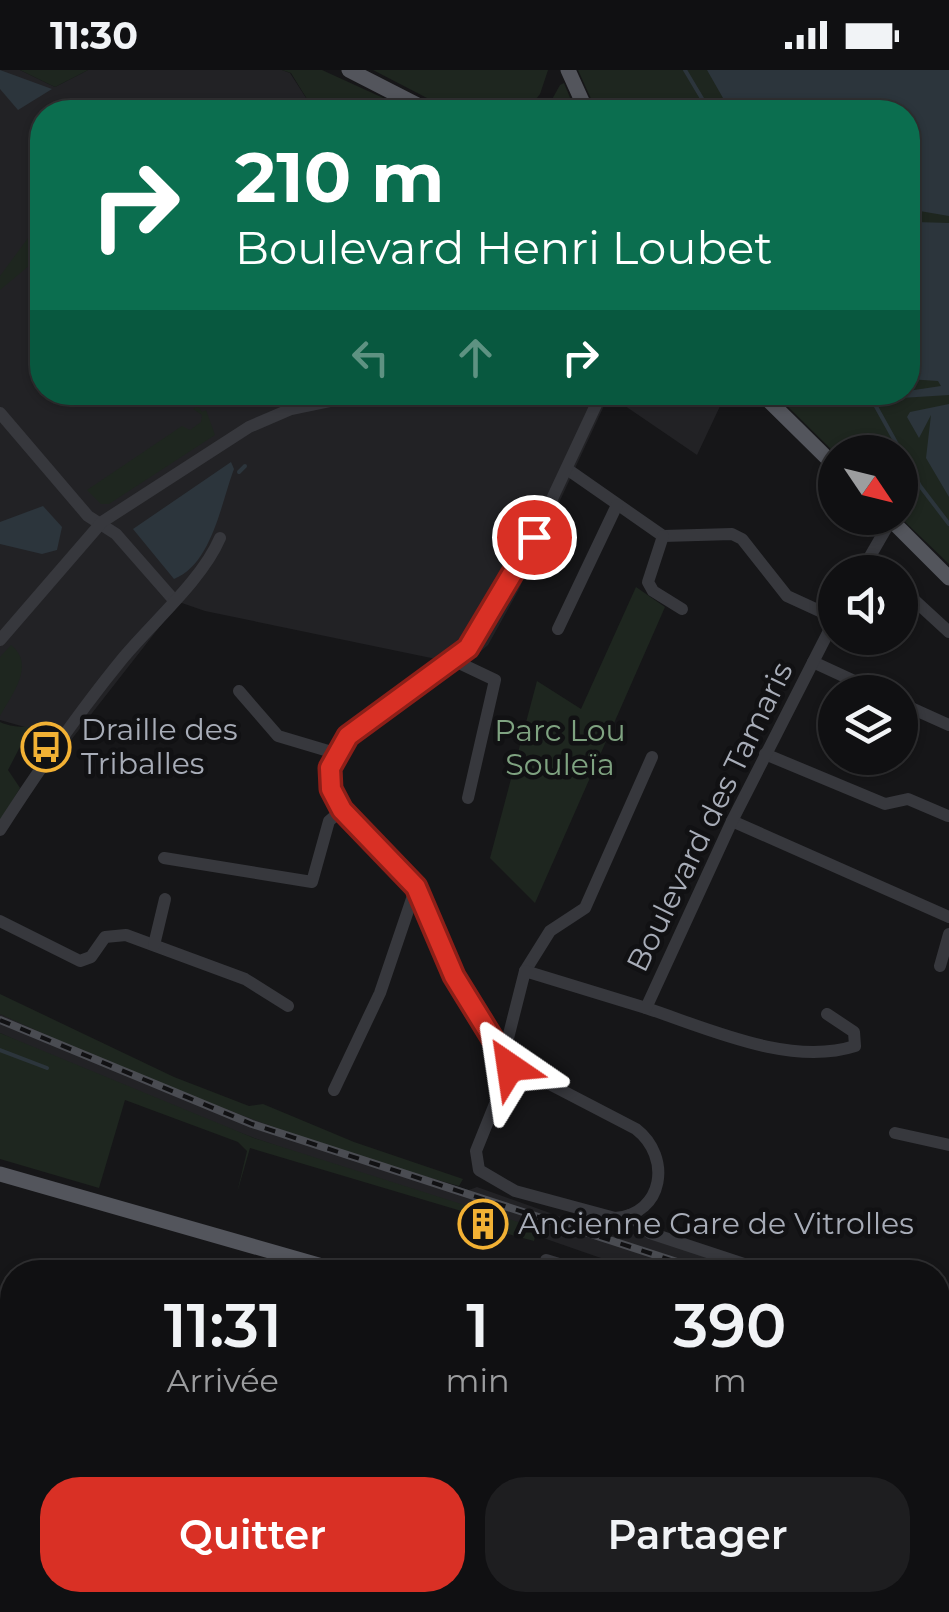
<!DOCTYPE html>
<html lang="fr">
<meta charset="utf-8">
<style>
body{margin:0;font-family:Montserrat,sans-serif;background:#1e1e20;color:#f1f3f6;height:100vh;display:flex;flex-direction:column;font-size:38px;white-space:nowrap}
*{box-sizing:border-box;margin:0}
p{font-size:32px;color:#9c9d9f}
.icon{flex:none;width:55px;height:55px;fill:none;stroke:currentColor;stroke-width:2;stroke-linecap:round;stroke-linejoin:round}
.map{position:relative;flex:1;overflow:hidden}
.panel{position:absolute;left:0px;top:1190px;width:950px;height:352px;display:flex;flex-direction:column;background:#101012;border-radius:40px 40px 0 0;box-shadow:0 2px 8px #0004,0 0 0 2px #303032}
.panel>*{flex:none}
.guide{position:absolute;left:30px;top:30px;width:890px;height:305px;border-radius:40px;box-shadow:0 2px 8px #0004,0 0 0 2px #303032;background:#0b6e4f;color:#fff;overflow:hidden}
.needle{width:65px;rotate:125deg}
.buttons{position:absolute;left:818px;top:365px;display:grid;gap:20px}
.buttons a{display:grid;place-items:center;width:100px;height:100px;border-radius:50%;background:#101012;box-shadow:0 2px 8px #0004,0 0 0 2px #303032;font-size:50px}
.pin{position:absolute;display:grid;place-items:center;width:85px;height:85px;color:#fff;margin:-42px;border:5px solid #fff;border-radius:50%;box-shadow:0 2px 10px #0007}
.me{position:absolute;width:110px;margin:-55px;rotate:328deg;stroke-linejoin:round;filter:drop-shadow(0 0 8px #0008)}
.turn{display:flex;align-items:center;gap:35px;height:210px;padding:0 40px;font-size:45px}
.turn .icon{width:130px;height:130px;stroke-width:2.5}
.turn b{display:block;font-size:70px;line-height:85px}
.lanes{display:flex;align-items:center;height:95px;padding:0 40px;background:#0003;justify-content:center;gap:50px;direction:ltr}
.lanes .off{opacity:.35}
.eta{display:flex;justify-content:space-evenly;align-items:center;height:170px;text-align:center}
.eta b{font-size:60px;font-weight:600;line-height:70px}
.button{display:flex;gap:20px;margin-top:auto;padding:20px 40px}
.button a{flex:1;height:115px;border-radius:40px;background:#d93025;color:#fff;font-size:40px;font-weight:600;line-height:115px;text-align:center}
.button a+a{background:#1e1e20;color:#f1f3f6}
.status{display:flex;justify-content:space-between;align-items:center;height:70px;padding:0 50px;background:#101012;direction:ltr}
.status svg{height:28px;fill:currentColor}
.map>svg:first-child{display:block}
.built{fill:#222225}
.green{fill:#1e261f}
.water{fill:#2c353c}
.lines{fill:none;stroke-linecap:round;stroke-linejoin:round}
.stream{stroke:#2c353c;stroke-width:4}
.minor{stroke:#37383d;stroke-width:12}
.major{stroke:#53555c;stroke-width:15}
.highway{stroke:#63666e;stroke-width:18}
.rail-casing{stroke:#4a4c52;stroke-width:8}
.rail{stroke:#111113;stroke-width:4;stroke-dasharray:11;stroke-linecap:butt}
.route-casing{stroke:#8d1f18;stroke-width:25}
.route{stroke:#d93025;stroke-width:18}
.labels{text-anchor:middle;stroke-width:9;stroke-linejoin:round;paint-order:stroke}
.poi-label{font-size:30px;fill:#a8adb8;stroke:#111113;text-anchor:start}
.park-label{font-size:30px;fill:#7fa381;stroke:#111113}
.street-label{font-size:30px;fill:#a8adb8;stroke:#111113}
</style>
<div class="status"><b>11:30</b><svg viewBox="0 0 49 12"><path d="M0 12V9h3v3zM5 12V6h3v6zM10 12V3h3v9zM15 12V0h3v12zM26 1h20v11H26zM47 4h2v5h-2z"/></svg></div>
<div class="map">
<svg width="949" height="1542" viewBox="0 0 949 1542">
<rect width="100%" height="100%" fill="#161618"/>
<g class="built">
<path d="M0 0H20L55 17 88 0H282L290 3 315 42H42V322L721 323 722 332 697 385 609 325 518 521 488 575 465 595 205 541 179 532 71 670 0 650Z"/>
<path d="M0 944 282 1060 421 1106 469 1120 477 1117 623 1169 636 1163 756 1202H644L598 1187 254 1068 104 1010 0 963Z"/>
<path d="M938 1278 949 1283V1319L938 1314Z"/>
</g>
<g class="green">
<path d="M20 0H88L55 17Z"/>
<path d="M282 0H322L414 42H402L386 34 382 42H315L291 3Z"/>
<path d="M373 0H548L540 24 526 42H454Z"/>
<path d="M578 0H949V494L900 447V382L835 383 780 329V323L908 322V42H597Z"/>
<path d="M564 13 576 42H545L560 15Z"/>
<path d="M42 149V185L0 220V206Z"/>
<path d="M198 336 202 342 206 340 215 365 109 434H101L87 420 182 356 190 360 201 352 202 345 193 339Z"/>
<path d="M636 517 665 537 535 833 490 788 537 611 581 639Z"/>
<path d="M11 575C36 595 12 624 0 646V587Z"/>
<path d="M0 652C21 662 43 652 60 661L23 671 8 700 20 718 0 751Z"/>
<path d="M0 924 174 1007 249 1036 263 1034 354 1072 463 1109 459 1116C302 1073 149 1012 0 944Z"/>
<path d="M0 963 254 1068 537 1158 534 1171 493 1160 495 1151 250 1078 237 1123 247 1081 238 1072 125 1030 99 1118 0 1089Z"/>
<path d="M0 1415 12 1417V1483L0 1461Z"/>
<path d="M430 1530H538L573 1542H462Z"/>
</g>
<g class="water">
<path d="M0 0 52 19 18 40 0 19Z"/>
<path d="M707 0H949V146L908 139V42H731Z"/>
<path d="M916 152 949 153V325L901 328 894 323 941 316 938 311 908 309V157Z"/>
<path d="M949 334V427L926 388 931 345 919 368 907 347 910 342Z"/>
<path d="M231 392 234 399C221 433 212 494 174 509L133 459Z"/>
<path d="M43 436 62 457 57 480 42 484 0 474V452Z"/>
</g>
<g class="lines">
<g class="stream">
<path d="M685 0 710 42"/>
<path d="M868 322 920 416 949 454"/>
<path d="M239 402 245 396"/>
<path d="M0 980 47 998"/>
</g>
<g class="minor">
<path d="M0 343 88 446 116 464 173 529"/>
<path d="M567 399 663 466 732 464 742 469 787 526 835 548"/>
<path d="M663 466 648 512 653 521 682 539"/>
<path d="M869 489 884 502"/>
<path d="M861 502 891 450"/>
<path d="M900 517 949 562"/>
<path d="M558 559 617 435"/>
<path d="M0 570 102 452 249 357 291 339 373 322"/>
<path d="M455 591 495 610 468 728"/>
<path d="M813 592 878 622"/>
<path d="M239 621 278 666 335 683"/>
<path d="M900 633 949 655"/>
<path d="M765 684 885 734 908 729 948 746"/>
<path d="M732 751 949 847"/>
<path d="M0 760C38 701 78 643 123 588 153 552 202 510 220 468"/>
<path d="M164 788 312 812 329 751 342 740"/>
<path d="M0 851 80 891 91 887 105 867 126 865 245 909 288 936"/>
<path d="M154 875 165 829"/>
<path d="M940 896 949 864"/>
<path d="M525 901 550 861 585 838 652 687"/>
<path d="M646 938C707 958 790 997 855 976L854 962 827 944"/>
<path d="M504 984 525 901 646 938 732 751 835 549"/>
<path d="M511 994 476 1081 479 1100 515 1121 615 1148C664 1144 672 1087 636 1059L511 994 454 906 416 817 342 740 330 710 335 683 347 666 455 591 485 554 544 446 602 322"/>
<path d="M334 1020 380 923 416 817"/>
<path d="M895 1063 949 1075"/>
<path d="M630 1145 650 1163 768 1202"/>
<path d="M546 1190 585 1202"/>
<path d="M938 1271 949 1276"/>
<path d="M0 1490 12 1496"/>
<path d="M309 1530 325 1542"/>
<path d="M364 1530 369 1542"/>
<path d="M394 1530 433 1542"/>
<path d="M10 1542 21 1530"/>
<path d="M337 1542 343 1530"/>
</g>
<g class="major">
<path d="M349 0 431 42"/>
<path d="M568 0 587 42"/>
<path d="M760 322 835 396"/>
<path d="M889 448 949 508"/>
<path d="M0 1104 343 1202"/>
<path d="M938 1373 949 1376"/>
</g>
<g class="highway">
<path d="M0 1339 12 1342"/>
<path d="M0 1354 12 1355"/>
<path d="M0 1382 12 1384"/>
<path d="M782 1530 827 1542"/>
<path d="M899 1530 940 1542"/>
</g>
<g class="rail-casing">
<g id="rail">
<path d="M0 950 252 1054 708 1202"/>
<path d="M938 1299 949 1305"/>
</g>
</g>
<use href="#rail" class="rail"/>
</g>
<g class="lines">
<g class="route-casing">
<path id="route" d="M510 997 454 906 416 817 342 740 331 719 330 698 348 666 468 578 534 467"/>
</g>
<use href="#route" class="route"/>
</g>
<defs>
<g id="bus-ring" transform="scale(2.5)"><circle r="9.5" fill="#111113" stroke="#f2b134" stroke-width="1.5"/><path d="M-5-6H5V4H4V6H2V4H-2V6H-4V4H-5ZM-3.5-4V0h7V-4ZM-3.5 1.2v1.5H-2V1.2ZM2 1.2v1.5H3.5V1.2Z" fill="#f2b134"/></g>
<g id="building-ring" transform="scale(2.5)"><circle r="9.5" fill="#111113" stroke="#f2b134" stroke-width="1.5"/><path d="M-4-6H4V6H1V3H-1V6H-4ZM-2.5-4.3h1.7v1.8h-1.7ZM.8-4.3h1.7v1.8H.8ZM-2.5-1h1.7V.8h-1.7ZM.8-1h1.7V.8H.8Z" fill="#f2b134"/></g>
</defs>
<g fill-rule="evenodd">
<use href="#bus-ring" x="46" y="677"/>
<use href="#building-ring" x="483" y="1154"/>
</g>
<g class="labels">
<g class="poi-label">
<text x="81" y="670">Draille des<tspan x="81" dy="34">Triballes</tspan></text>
<text x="518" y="1164">Ancienne Gare de Vitrolles</text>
</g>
<g class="park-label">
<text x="560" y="671">Parc Lou<tspan x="560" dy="34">Souleïa</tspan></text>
</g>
<g class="street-label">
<text transform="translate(710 747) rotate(-64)" y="10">Boulevard des Tamaris</text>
</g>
</g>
</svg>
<div class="buttons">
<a><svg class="needle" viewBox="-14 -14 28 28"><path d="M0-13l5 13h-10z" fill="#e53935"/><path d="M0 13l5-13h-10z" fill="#9c9d9f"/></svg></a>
<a><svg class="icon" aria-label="sound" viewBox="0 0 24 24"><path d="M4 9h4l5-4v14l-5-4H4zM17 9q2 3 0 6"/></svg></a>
<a><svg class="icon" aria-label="layers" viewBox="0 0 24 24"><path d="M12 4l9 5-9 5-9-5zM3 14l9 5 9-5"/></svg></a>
</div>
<div class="pin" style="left:534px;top:467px;background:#d93025"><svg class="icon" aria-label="arrive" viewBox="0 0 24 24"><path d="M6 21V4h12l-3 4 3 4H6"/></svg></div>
<svg class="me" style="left:510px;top:997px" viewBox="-20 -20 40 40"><path d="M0-17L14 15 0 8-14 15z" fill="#d93025" stroke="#fff" stroke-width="4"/></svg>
<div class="guide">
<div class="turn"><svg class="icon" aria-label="right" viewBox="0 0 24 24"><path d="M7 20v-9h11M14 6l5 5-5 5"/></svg><div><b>210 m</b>Boulevard Henri Loubet</div></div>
<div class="lanes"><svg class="icon off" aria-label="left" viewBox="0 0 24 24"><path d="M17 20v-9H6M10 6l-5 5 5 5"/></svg><svg class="icon off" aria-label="ahead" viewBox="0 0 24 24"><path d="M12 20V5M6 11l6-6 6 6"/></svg><svg class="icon" aria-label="right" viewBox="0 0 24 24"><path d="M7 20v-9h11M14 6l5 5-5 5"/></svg></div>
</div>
<section class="panel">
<div class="eta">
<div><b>11:31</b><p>Arrivée</p></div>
<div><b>1</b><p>min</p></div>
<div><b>390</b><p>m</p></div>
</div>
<div class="button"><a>Quitter</a><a>Partager</a></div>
</section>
</div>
